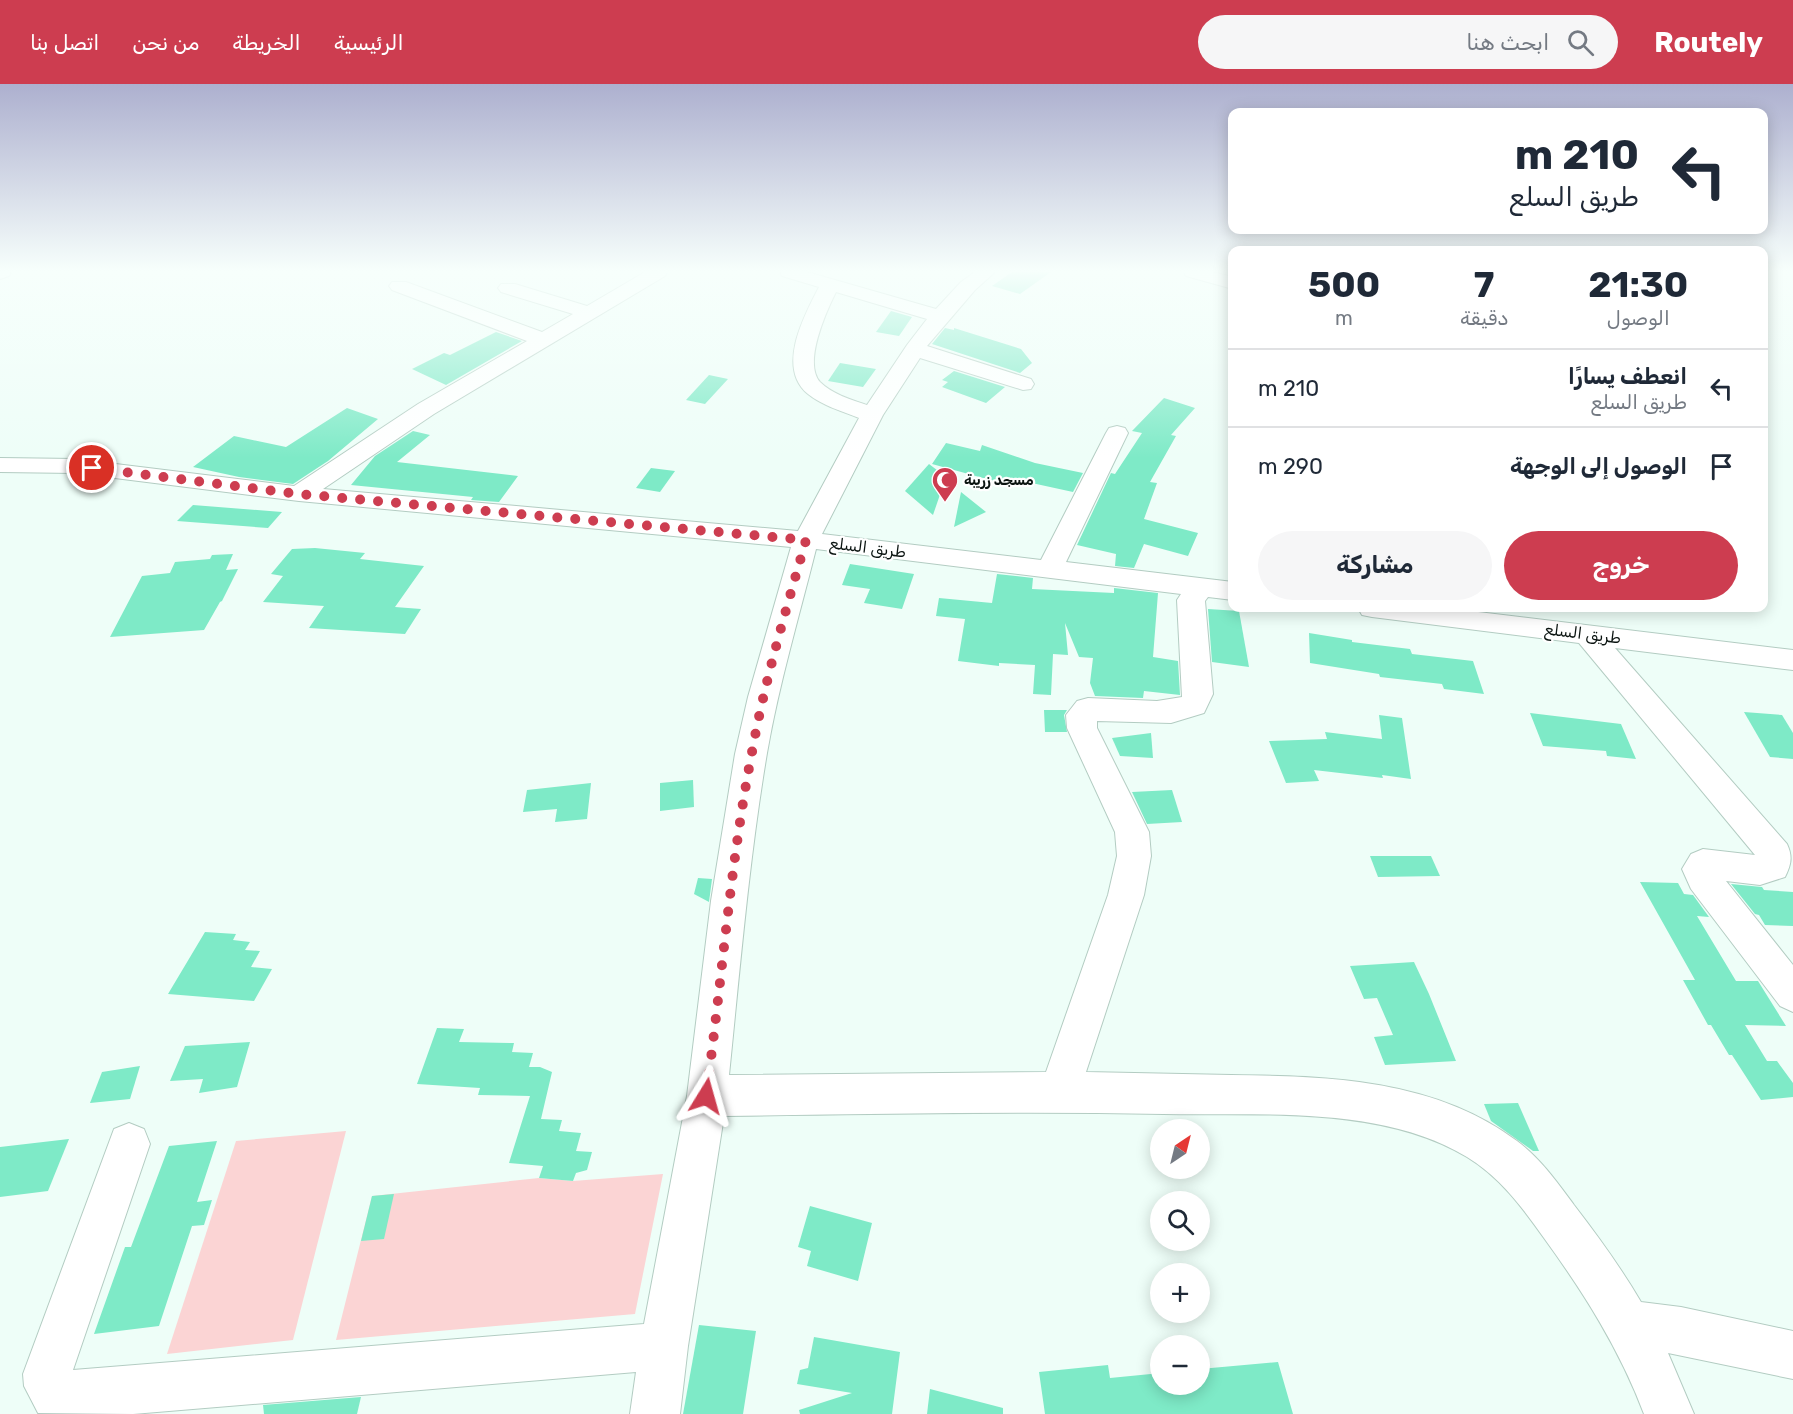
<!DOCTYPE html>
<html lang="ar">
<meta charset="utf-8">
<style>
body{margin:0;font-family:Rubik,Vazirmatn,sans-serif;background:#f6f6f7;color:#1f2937;direction:rtl;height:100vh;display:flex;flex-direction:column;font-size:22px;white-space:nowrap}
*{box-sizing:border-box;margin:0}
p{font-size:20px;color:#747a83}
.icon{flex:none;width:33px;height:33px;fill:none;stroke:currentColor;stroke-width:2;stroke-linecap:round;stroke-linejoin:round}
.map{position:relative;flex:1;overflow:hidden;direction:ltr}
.panel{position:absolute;left:1228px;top:162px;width:540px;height:366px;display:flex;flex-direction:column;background:#fff;border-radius:12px;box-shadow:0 3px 15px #0003;direction:rtl}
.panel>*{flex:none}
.hud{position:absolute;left:1228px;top:24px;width:540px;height:126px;border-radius:12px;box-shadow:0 3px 15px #0003;direction:rtl;background:#fff;color:#1f2937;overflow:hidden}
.needle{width:39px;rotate:35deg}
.controls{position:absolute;left:1150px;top:1035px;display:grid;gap:12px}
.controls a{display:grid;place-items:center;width:60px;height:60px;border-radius:50%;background:#fff;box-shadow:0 3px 15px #0003;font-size:30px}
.pin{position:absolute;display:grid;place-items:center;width:51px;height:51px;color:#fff;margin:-26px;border:3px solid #fff;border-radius:50%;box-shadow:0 2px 6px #0007}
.me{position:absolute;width:66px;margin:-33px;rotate:8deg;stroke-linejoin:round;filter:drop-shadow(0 0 4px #0008)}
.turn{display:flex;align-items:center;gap:21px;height:126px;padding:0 30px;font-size:27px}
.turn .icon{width:78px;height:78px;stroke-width:2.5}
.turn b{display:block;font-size:42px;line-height:51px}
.eta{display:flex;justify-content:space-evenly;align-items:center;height:102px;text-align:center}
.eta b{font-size:36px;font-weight:700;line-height:42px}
.action{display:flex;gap:12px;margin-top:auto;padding:12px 30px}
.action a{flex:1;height:69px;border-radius:36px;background:#cd3d50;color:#fff;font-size:24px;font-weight:700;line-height:69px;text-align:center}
.action a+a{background:#f6f6f7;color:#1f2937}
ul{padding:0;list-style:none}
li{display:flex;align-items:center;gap:18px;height:78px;padding:0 30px;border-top:2px solid #e0e1e3}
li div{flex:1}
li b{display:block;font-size:22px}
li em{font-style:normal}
header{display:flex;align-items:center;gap:36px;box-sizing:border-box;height:84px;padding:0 30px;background:#cd3d50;color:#fff}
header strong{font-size:28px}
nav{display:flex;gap:33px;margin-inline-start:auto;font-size:21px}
.search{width:420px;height:54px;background:#f6f6f7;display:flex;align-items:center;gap:15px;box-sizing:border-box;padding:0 21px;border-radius:33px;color:#747a83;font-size:22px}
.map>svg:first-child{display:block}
.green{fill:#fbd4d4}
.building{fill:#7eeac7}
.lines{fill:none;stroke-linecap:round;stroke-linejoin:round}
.minor-casing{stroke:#b3ccc2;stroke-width:2}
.minor{fill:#fff;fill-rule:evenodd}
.route{stroke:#cd3d50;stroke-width:10;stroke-dasharray:0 18}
.labels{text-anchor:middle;stroke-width:4.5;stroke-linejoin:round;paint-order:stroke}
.far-poi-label{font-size:14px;font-weight:bold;fill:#0b1411;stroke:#fff;text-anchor:start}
.street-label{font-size:16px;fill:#0b1411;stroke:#fff}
</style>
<header>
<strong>Routely</strong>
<div class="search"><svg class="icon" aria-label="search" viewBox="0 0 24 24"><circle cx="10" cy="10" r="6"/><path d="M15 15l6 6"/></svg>ابحث هنا</div>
<nav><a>الرئيسية</a><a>الخريطة</a><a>من نحن</a><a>اتصل بنا</a></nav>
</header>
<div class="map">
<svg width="1793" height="1330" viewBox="0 0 1793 1330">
<rect width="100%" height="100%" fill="#eefef8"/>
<g class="green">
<path d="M346 1047 293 1256 167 1270 236 1057Z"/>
<path d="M663 1090 635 1230 336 1256 372 1112 539 1094 573 1097Z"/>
</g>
<g class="building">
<path d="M1012 188H1051L1020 210 992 202Z"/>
<path d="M891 227 912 233 899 252 876 248Z"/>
<path d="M945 244 954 246V244L1021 265 1032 279 1020 289 932 260Z"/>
<path d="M496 248 522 257 446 301 412 285 444 269 450 271Z"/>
<path d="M840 279 876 285 863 303 828 297Z"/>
<path d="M954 287 1005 303 986 319 942 303 948 298 942 296Z"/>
<path d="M709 291 728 295 705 320 686 316Z"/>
<path d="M1164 314 1195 324 1171 351 1176 352 1150 398 1157 399 1144 435 1198 449 1188 472 1144 460 1134 484 1115 482 1116 470 1077 461 1111 389 1115 390 1142 349 1132 347Z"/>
<path d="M347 324 378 335 328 377 293 400 239 393 193 383 234 352 286 363Z"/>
<path d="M413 347 430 351 397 378 518 392 499 418 471 416 473 413 351 401 375 372Z"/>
<path d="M946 359 980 367 982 361 1035 379 1083 389 1073 408 1018 396 1016 403 932 380Z"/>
<path d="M929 380 946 393 933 431 905 407Z"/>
<path d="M651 384 675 387 660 408 636 404Z"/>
<path d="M961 408 986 428 954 443Z"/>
<path d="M193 421 282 428 268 444 177 437Z"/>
<path d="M315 464 365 469 360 475 424 482 395 523 421 525 405 550 309 544 324 522 263 518 283 492 271 490 292 465Z"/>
<path d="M233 470 226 486 238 485 222 517 220 518 204 546 110 553 142 492 170 489 175 478 210 475 212 471Z"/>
<path d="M850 480 914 490 902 525 864 519 870 505 842 501Z"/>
<path d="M997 490 1033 494 1032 505 1114 509V504L1158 509 1153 573 1178 577 1180 611 1144 607 1143 614 1095 612 1090 599 1093 574 1079 573 1065 539 1068 571 1053 570 1051 611 1033 610 1035 581 999 579V582L958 577 965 535 936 532 939 514 992 519Z"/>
<path d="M1208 525 1239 527 1249 583 1212 578Z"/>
<path d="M1309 549 1352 556V558L1410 565 1412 570 1473 577 1484 610 1444 605 1442 600 1380 593 1379 590 1310 579Z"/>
<path d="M1044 626H1067L1064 631 1067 648H1045Z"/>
<path d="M1744 628 1782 631 1793 649V675L1770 673Z"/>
<path d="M1530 629 1621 640 1636 675 1607 672 1606 667 1543 662Z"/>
<path d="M1379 631 1402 634 1411 695 1382 691 1383 694 1314 686 1319 697 1286 699 1269 657 1327 655 1325 648 1382 655Z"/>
<path d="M1151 649 1153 674 1120 672 1112 654Z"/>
<path d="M693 696 694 723 660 727V699Z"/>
<path d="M591 699 587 735 555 738 557 725 523 728 527 706Z"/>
<path d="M1172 706 1182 738 1147 740 1132 708Z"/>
<path d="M1370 772H1431L1440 792 1378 793Z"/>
<path d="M698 794 712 795 709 818 694 810Z"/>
<path d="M1640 798 1678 799 1684 810 1693 811 1709 833 1697 832 1736 897H1758L1786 942 1745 941 1767 977H1777L1793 999V1013L1761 1016 1732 971H1729L1711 941H1708L1683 896H1695Z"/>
<path d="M1731 800 1762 803 1764 806 1793 808V842L1765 841 1759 831 1755 830Z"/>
<path d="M205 848 236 850 233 856 250 858 245 866 260 867 251 883 272 885 254 917 168 910Z"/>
<path d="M1414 878 1429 910 1456 977 1385 981 1374 953 1393 951 1377 914 1364 915 1350 882Z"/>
<path d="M437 944 464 945 459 958 514 959 512 968 533 969 529 983H540L552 988 541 1035 562 1036 559 1047 581 1049 576 1067 592 1068 587 1086 576 1089 573 1097 539 1094 543 1082 509 1079 530 1012 478 1011 480 1004 417 1000Z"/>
<path d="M250 958 237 1003 199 1009 203 995 170 997 185 962Z"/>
<path d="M140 982 130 1015 90 1019 102 988Z"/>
<path d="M1518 1019 1539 1067H1533L1491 1037 1484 1020Z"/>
<path d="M69 1055 48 1107 0 1113V1063Z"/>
<path d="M217 1057 197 1118 212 1116 204 1141 192 1142 159 1242 94 1250 125 1163H131L169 1062Z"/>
<path d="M394 1110 384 1155 361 1157 372 1112Z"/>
<path d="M810 1122 872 1139 858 1197 807 1182 811 1167 798 1163Z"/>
<path d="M699 1241 756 1247 743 1330H683Z"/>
<path d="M814 1253 900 1268 892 1330H800L799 1326 852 1309 797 1300 800 1286 808 1284Z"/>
<path d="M1278 1278 1293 1330H1045L1039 1288 1108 1281 1110 1294 1161 1289V1300H1200V1285Z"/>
<path d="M930 1305 1003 1324V1330H927Z"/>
<path d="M361 1313 357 1330H264L263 1321Z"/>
</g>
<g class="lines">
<g class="minor-casing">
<g id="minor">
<path d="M0 188H11L9 192 0 195Z"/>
<path d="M645 188H667L665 192 434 330 323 405 798 447 859 334C842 327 823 322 808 310 776 284 804 232 819 203L782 192 780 188H807L936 225 961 198 975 188H995L975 206 927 262 1031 295 1034 300 1031 305 1023 306 920 274 883 331 822 450 1041 476 1106 349 1109 344 1117 342 1125 344 1128 349 1066 478 1233 498V516L1208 513 1205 517 1213 610 1204 629 1171 639 1097 637V644L1149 748 1151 772 1144 811 1086 988C1134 989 1182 990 1231 991 1329 992 1435 995 1517 1057 1540 1074 1557 1098 1574 1121 1598 1152 1621 1184 1641 1218L1681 1223 1793 1247V1295L1668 1269 1694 1330H1644C1620 1266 1584 1209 1544 1154 1522 1123 1500 1093 1467 1073 1382 1021 1260 1032 1163 1030 1017 1027 871 1030 724 1032L688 1262 680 1330H630L636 1288 133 1330 38 1329 24 1302 23 1290 114 1045 129 1039 144 1045 150 1060 73 1286 644 1240 687 1012 711 817 735 670 748 613 791 463 299 417 75 389 0 388V374L75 375 294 402 418 320 527 257 392 206 389 202 392 198H406L542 248 573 230 501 208 498 204 501 200H515L587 222ZM836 208 927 235 907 261 867 321C852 316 832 310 820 298 803 279 826 228 836 208ZM816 465 1181 510 1177 516 1182 613 1157 617 1088 614 1077 617 1066 631 1067 644 1115 748 1117 772 1108 811 1046 988 729 991C740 884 749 776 767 669 779 600 799 533 816 465Z"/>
<path d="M1184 188H1212L1233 193V205L1186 192Z"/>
<path d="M1358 524H1445L1793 566V586L1615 564 1787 760C1793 773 1791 781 1785 793L1760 801 1726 797 1793 881V928L1780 922 1691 805 1682 785 1691 770 1703 765 1755 771 1579 559 1372 533 1362 531Z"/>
</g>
</g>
<use href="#minor" class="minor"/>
</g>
<linearGradient id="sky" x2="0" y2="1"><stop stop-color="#adb0cf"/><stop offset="0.5" stop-color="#f7fffc"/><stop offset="1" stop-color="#f7fffc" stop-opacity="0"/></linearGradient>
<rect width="1793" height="374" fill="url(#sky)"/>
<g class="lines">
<path class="route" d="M92 384 299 410 806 456C786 526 765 596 752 668 730 781 722 897 706 1012"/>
</g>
<defs>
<g id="mosque-pin" transform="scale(1.35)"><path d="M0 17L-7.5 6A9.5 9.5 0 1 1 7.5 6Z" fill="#cd3d50" stroke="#fff"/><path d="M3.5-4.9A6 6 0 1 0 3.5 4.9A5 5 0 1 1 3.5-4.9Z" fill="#fff"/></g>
</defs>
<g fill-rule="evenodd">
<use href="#mosque-pin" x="945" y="396"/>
</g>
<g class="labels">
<g class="far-poi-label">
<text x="964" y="401">مسجد زريبة</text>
</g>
<g class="street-label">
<text transform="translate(868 463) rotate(7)" y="6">طريق السلع</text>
<text transform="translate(1583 549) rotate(7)" y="6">طريق السلع</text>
</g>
</g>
</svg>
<div class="controls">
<a><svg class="needle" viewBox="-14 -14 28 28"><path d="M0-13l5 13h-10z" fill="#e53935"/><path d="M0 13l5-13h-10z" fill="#747a83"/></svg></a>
<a><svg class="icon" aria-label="search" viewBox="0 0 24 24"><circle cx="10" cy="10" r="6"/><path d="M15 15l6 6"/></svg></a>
<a>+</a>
<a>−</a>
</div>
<div class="pin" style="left:92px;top:384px;background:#d93025"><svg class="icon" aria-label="arrive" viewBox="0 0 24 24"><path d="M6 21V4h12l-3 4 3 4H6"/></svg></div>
<svg class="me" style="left:706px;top:1012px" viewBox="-20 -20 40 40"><path d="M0-17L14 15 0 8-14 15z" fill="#cd3d50" stroke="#fff" stroke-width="4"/></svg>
<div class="hud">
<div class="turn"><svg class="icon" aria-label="left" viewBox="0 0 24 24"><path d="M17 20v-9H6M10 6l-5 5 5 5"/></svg><div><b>210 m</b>طريق السلع</div></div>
</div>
<section class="panel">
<div class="eta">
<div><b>21:30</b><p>الوصول</p></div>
<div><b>7</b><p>دقيقة</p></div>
<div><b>500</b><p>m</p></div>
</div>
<ul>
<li><svg class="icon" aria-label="left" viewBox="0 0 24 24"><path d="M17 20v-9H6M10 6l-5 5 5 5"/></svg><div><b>انعطف يسارًا</b><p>طريق السلع</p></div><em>210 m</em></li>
<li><svg class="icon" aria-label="arrive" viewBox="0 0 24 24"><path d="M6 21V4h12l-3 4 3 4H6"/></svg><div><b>الوصول إلى الوجهة</b></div><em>290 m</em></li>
</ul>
<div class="action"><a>خروج</a><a>مشاركة</a></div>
</section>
</div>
